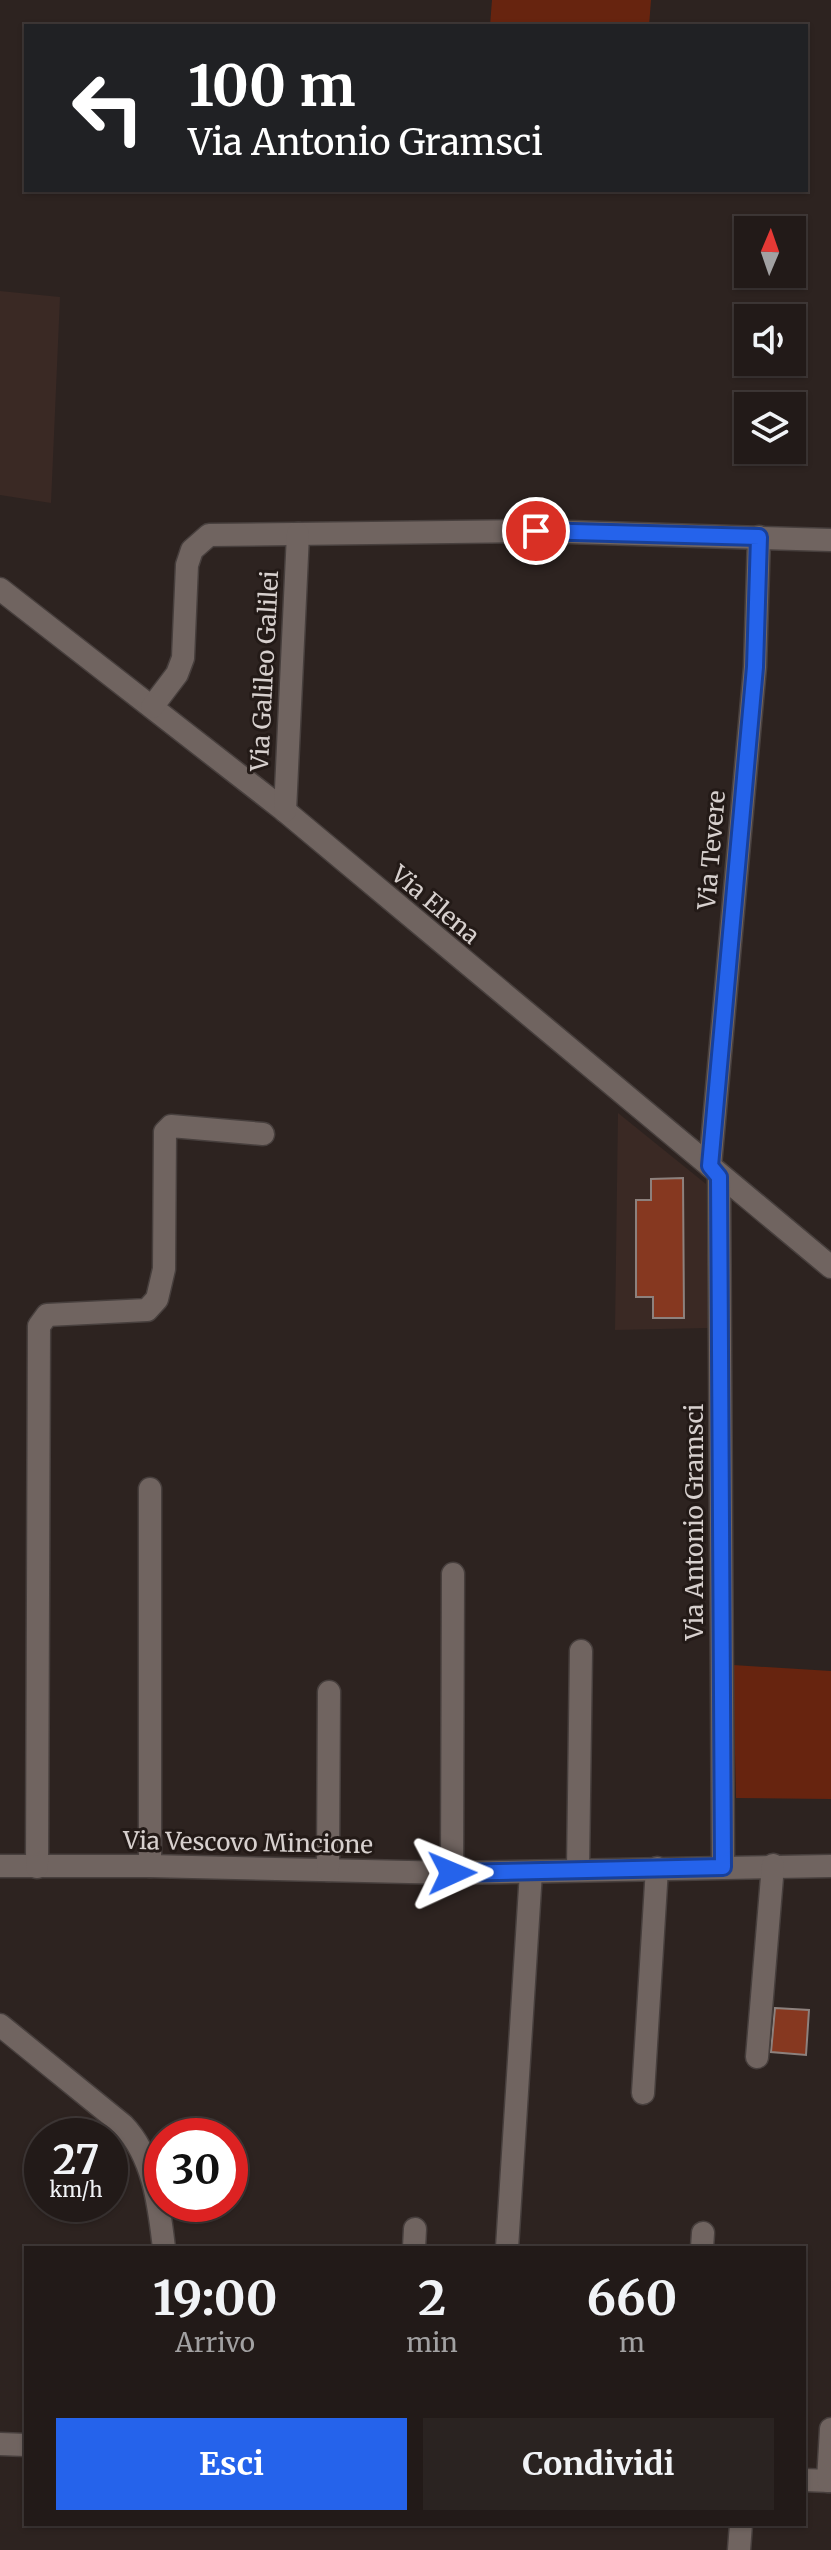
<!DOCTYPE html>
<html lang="it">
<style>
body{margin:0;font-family:Merriweather,serif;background:#2a2321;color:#f1f3f6;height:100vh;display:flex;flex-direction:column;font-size:30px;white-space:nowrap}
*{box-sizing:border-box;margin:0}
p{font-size:26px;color:#a2a1a2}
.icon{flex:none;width:44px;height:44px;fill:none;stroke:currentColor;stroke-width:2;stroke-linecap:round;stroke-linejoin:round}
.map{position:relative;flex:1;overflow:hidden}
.panel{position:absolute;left:24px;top:2246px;width:782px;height:280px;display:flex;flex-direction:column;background:#221a18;border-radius:0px;box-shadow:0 2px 6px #0004,0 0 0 2px #3f3837}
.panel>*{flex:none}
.guide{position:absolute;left:24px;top:24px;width:784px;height:168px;border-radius:0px;box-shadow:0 2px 6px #0004,0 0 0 2px #3f3837;background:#202124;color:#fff;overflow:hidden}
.needle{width:52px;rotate:2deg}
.controls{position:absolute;left:734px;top:216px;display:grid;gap:16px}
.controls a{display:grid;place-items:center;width:72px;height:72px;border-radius:0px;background:#221a18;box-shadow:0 2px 6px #0004,0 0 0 2px #3f3837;font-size:40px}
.speed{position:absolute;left:24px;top:2118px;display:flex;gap:16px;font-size:40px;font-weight:700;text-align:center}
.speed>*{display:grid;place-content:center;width:104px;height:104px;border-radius:50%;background:#221a18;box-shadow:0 2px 6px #0004,0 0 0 2px #3f3837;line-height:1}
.speed small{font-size:20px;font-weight:400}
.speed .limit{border:12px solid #d22;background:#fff;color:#111}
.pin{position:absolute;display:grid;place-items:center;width:68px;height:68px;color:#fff;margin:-34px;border:4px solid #fff;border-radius:50%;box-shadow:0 2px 8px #0007}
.me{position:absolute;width:88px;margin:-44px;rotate:89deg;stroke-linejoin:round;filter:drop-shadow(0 0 6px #0008)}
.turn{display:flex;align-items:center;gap:28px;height:168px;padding:0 32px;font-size:36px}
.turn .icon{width:104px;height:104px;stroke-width:2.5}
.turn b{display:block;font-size:56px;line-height:68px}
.eta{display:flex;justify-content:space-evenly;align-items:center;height:136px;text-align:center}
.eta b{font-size:48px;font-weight:700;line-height:56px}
.action{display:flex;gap:16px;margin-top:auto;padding:16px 32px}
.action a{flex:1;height:92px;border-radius:0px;background:#2563eb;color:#fff;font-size:32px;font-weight:700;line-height:92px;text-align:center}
.action a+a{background:#2a2321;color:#f1f3f6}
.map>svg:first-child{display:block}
.built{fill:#3a2924}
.green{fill:#67240f}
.building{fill:#863820;stroke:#8d817d;stroke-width:2}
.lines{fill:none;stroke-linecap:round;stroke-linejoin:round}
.minor-casing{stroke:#473f3d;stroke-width:25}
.minor{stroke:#706460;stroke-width:22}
.route-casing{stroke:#184099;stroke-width:20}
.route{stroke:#2563eb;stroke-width:14}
.labels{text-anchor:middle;stroke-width:6;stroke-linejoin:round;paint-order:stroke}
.street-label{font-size:24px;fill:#d7d0ce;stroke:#231a17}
</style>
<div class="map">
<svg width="831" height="2550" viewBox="0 0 831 2550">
<rect width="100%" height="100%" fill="#2d2320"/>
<g class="built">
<path d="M0 291 60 297 51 503 0 495Z"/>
<path d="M618 1113 706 1184 708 1328 615 1330Z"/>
</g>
<g class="green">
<path d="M492 0H651L649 26H490Z"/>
<path d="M733 1665 831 1671V1799L736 1798Z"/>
</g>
<g class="building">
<path d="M683 1178 684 1318H653V1297H636V1200H651V1179Z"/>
<path d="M775 2008 809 2010 806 2055 771 2052Z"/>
</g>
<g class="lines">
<g class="minor-casing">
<g id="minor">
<path d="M0 589 285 811 831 1267"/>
<path d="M152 707 177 674 183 658 187 565 192 550 209 535 536 531 831 540"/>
<path d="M285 811 298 534"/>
<path d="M710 1166 755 667 759 537"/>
<path d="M719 1177 723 1867"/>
<path d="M150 1489V1866"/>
<path d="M0 1866H150L452 1873 831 1866"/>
<path d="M37 1867 39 1326 47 1315 147 1310 157 1299 164 1269 165 1132 171 1126 263 1134"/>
<path d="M578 1869 581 1651"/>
<path d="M328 1870 329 1692"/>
<path d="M452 1873 453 1574"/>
<path d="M0 2025 123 2125C154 2157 159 2206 164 2248"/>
<path d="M757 2057 773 1865"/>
<path d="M643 2093 657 1868"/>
<path d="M414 2248 415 2229"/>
<path d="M507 2248 531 1872"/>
<path d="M702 2248 703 2233"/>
<path d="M0 2444 26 2445"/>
<path d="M804 2480 831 2481"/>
<path d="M828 2481 831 2429"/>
<path d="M739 2550 741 2524"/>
</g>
</g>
<use href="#minor" class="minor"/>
</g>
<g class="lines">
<g class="route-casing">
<path id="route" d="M452 1873 723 1867 719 1177 710 1166 755 667 759 537 536 531"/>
</g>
<use href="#route" class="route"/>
</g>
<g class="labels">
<g class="street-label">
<text transform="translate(265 671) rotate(-87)" y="8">Via Galileo Galilei</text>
<text transform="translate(712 850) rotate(-85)" y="8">Via Tevere</text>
<text transform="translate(435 905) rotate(40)" y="8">Via Elena</text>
<text transform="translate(695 1522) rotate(-90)" y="8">Via Antonio Gramsci</text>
<text transform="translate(248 1843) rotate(1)" y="8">Via Vescovo Mincione</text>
</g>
</g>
</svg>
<div class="controls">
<a><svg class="needle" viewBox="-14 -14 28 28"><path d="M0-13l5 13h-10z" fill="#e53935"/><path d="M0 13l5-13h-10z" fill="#a2a1a2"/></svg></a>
<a><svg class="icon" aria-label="sound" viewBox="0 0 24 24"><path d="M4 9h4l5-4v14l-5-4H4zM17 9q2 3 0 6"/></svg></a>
<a><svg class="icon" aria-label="layers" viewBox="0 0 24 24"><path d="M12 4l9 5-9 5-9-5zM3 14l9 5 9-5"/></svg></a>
</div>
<div class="speed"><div>27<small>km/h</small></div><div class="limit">30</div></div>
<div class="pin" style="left:536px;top:531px;background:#d93025"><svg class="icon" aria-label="arrive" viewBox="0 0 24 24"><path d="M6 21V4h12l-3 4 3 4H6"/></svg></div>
<svg class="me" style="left:452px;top:1873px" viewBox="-20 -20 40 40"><path d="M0-17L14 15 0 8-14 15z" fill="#2563eb" stroke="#fff" stroke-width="4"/></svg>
<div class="guide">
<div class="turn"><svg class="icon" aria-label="left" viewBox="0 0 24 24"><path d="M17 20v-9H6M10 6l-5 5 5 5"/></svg><div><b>100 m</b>Via Antonio Gramsci</div></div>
</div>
<section class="panel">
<div class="eta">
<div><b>19:00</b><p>Arrivo</p></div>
<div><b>2</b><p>min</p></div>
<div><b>660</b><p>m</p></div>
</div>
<div class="action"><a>Esci</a><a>Condividi</a></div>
</section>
</div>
